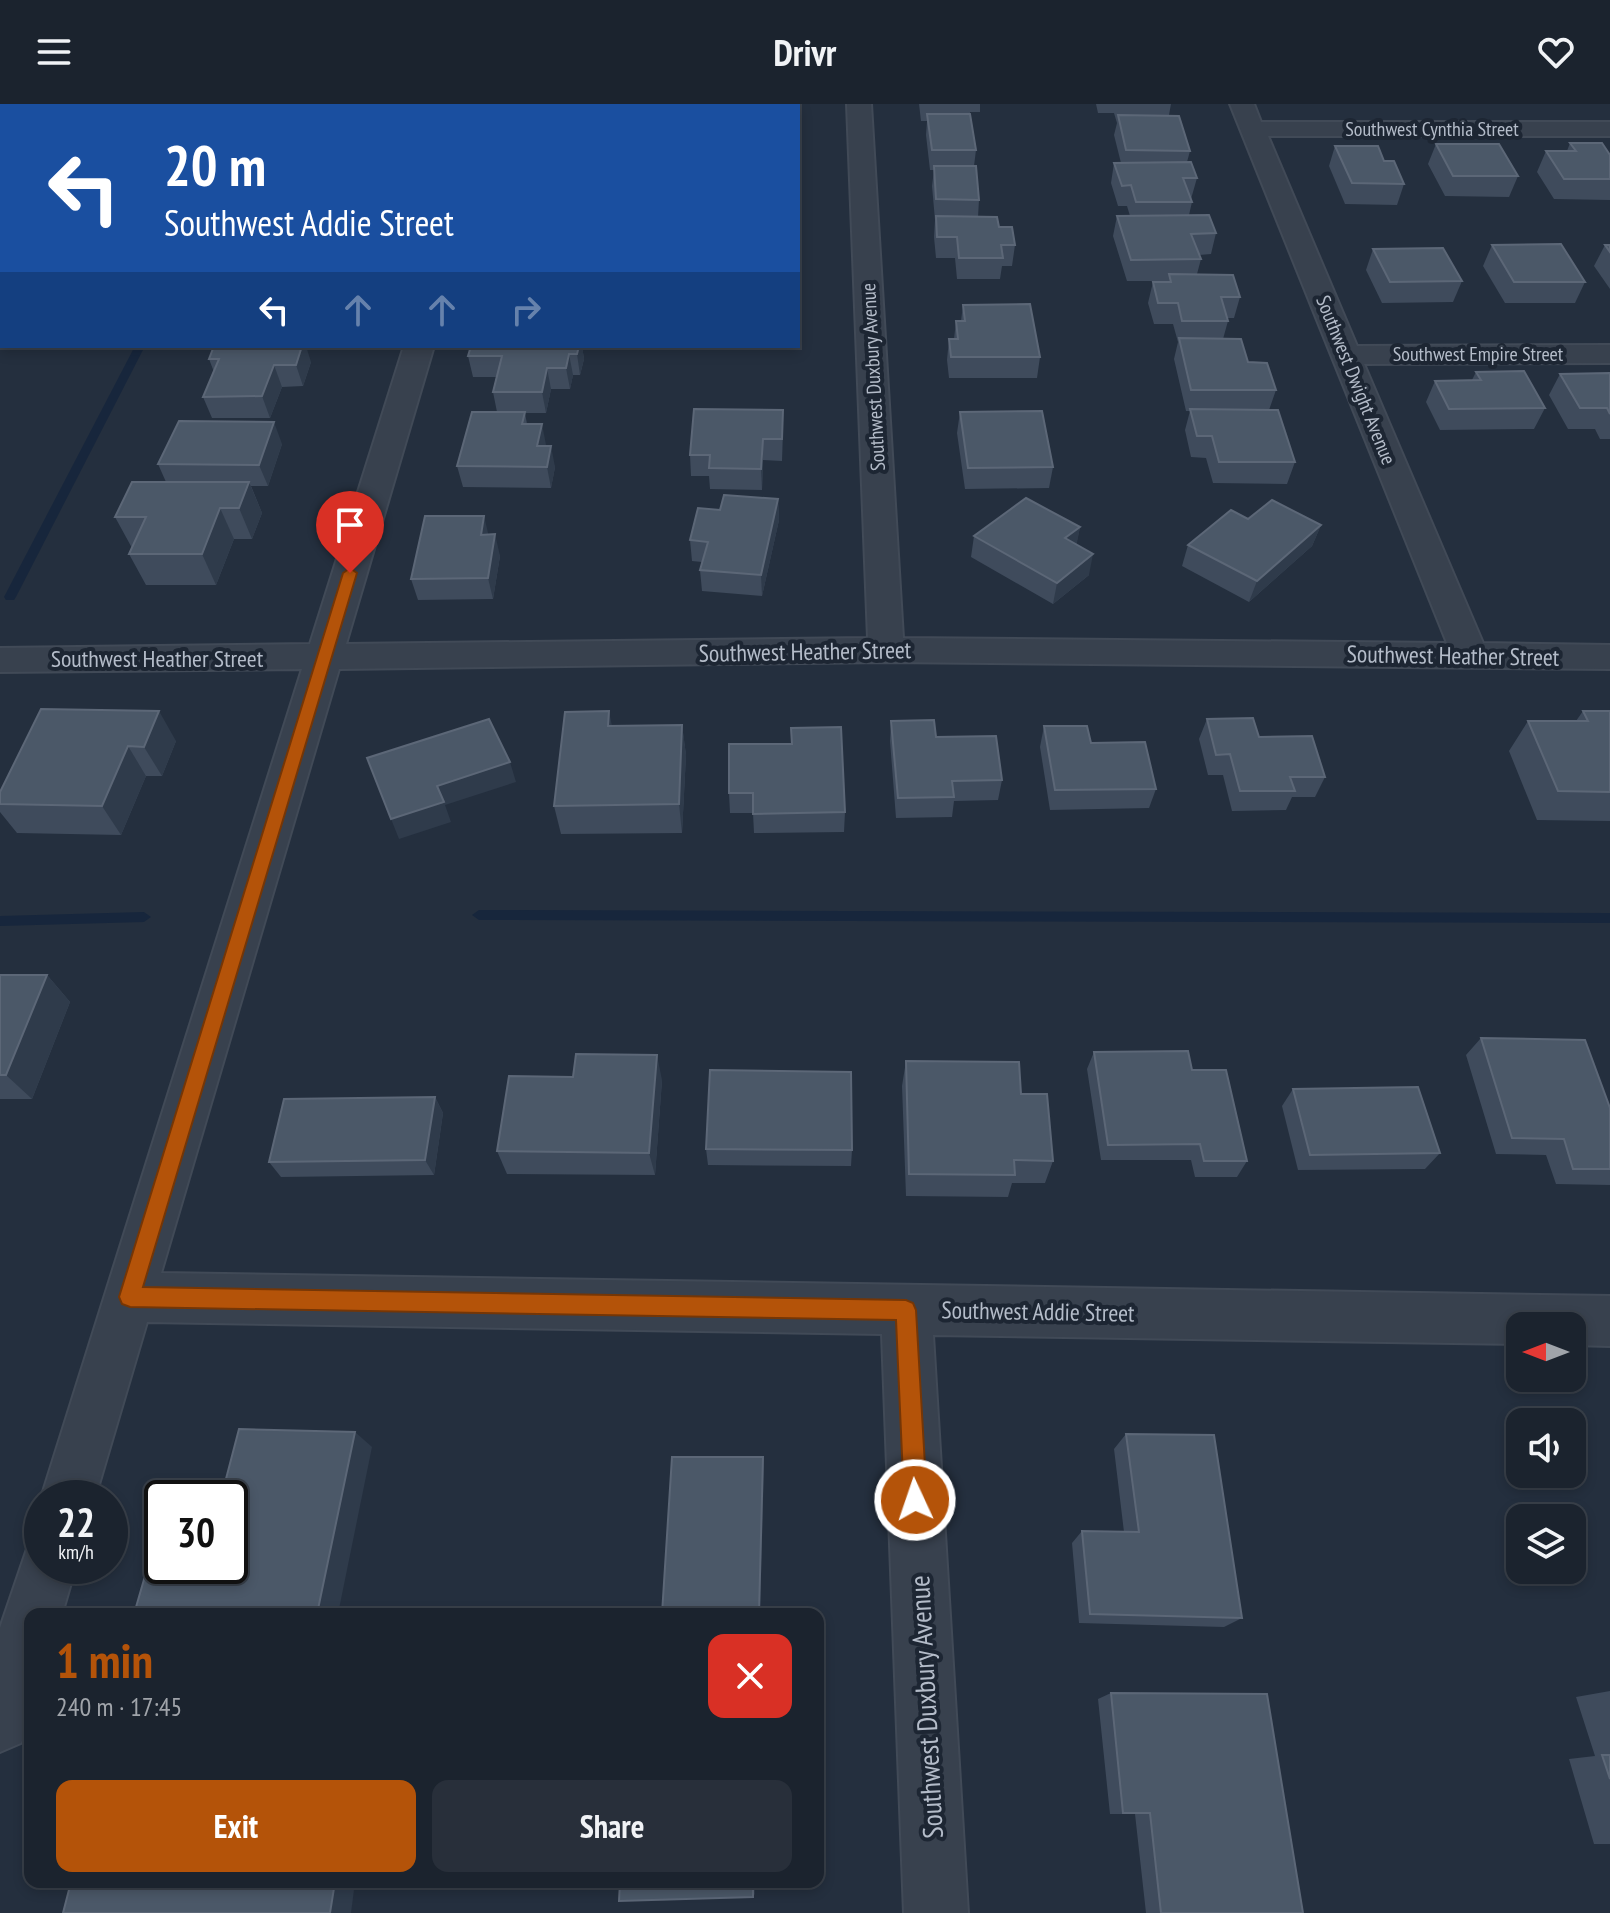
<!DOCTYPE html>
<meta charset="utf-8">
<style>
body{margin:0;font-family:"PT Sans Narrow",sans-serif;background:#282f3a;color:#f1f3f6;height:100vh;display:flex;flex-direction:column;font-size:30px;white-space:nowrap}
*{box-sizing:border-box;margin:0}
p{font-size:26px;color:#a0a4aa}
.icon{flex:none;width:44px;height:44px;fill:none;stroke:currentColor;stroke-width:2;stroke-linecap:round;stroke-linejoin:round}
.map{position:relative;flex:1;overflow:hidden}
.panel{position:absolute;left:24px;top:1504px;width:800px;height:280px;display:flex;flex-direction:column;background:#1b232e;border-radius:16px;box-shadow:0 4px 12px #0003,0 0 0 2px #39404a}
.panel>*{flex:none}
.top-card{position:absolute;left:0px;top:0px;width:800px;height:244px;box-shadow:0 4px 12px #0003,0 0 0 2px #39404a;background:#1a4fa0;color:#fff;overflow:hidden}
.needle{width:52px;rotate:270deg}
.controls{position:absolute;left:1506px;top:1208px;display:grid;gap:16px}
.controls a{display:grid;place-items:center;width:80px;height:80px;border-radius:16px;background:#1b232e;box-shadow:0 4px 12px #0003,0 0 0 2px #39404a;font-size:40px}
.speed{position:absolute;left:24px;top:1376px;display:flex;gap:16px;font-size:40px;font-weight:700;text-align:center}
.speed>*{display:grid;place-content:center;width:104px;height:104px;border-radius:50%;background:#1b232e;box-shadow:0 4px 12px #0003,0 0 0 2px #39404a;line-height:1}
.speed small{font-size:20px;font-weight:400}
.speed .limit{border:4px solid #111;border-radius:12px;background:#fff;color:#111}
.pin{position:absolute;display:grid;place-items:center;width:68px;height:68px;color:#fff;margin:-82px -34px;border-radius:50% 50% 50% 0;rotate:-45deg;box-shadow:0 0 8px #0007}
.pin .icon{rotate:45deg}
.me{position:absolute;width:88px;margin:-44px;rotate:357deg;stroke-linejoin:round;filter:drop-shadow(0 0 6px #0008)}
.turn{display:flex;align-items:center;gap:28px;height:168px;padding:0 32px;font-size:36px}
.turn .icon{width:104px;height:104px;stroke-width:2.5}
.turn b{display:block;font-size:56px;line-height:68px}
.lanes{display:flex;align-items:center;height:76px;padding:0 32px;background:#0003;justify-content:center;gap:40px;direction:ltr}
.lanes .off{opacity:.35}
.round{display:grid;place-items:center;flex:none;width:84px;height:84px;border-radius:16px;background:#282f3a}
.headline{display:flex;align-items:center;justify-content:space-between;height:136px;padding:0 32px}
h1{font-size:48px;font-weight:700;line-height:60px;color:#b45309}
.button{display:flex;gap:16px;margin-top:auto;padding:16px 32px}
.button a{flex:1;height:92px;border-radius:16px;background:#b45309;color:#fff;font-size:32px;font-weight:700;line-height:92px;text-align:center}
.button a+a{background:#282f3a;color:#f1f3f6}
header{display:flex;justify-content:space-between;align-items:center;height:104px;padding:0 32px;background:#1b232e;font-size:36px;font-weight:700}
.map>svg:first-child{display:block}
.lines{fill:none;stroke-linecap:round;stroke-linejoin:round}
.stream{fill:#17263c;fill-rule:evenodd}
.minor-casing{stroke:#414a57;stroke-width:4}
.minor{fill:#38414e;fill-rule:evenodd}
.wall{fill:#3f4b5c}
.shaded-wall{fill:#2f3b4b}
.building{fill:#4b5868;stroke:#5c6777;stroke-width:2}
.route{fill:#b45309;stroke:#753606;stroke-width:2}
.labels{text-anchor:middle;stroke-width:8;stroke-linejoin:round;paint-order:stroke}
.far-street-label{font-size:20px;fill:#b4bcc9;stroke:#1d2633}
.street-label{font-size:24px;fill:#b4bcc9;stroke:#1d2633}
.near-street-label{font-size:28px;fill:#b4bcc9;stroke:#1d2633}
</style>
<header><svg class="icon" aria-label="menu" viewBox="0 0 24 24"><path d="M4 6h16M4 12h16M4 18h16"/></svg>Drivr<svg class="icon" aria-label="heart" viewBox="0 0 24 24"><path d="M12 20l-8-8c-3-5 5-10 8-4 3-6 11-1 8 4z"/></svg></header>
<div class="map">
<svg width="1610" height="1809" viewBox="0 0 1610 1809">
<rect width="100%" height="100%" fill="#242f3e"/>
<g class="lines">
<g class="stream">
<path d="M260 0H268L259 2Z"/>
<path d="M135 242H145L16 493 14 496H6L4 493Z"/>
<path d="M479 806 1610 809V819L479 816 472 811Z"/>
<path d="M144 808 151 813 144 818 0 822V812Z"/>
</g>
<g class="minor-casing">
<g id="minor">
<path d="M21 0H46L20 2Z"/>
<path d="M480 0H504L479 2Z"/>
<path d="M847 0H871L903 534 1447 539 1230 0H1254L1261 18H1610V32H1268L1357 242 1610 241V259L1364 260 1483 539 1610 541V565L886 558 339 565 161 1169 1610 1192V1242L1572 1241V1222H1520V1240L933 1231 968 1809H904L882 1230 147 1218 95 1394H42V1398L41 1394 302 565 0 568V544L310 540 404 242H434L346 540 868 534Z"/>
<path d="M42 1436V1462H76L62 1510H30V1618L21 1639 0 1648V1524L28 1442Z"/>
</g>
</g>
<use href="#minor" class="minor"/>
</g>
<g class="wall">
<path d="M86 0H157L156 2H85Z"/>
<path d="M325 0H411L410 2H326Z"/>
<path d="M536 0H598V2H537Z"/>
<rect x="716" y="0" width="72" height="2"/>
<path d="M919 0H980V8H970V10L976 46 974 62 979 96 978 113 999 123 1015 141 1012 162H1002L1000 175H957L955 154H936L934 133 935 116 932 82 934 66H930L926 31 927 17H921Z"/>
<path d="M1096 0H1171L1169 11 1190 47 1187 58 1197 74 1191 95 1192 98 1189 111 1216 129 1211 150 1199 151 1201 155 1197 170 1240 193 1234 214H1227L1228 217 1223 235 1276 286 1269 306 1295 358 1287 380 1213 379 1206 354 1191 353 1185 326 1190 307H1186L1174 255 1178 238 1173 220H1154L1148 199 1153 178H1167V177H1127L1113 132 1117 112H1130L1127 102H1118L1111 79 1114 59H1121L1114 31 1117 19 1114 9H1098Z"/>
<path d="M1570 39 1610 51V96L1554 95 1537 68 1546 47H1567Z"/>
<path d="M1436 40 1518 72 1509 93 1445 92 1428 60Z"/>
<path d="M1335 42 1384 57 1404 80 1397 101 1345 100 1329 62Z"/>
<path d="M1492 141 1585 178 1575 199H1505L1483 162Z"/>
<path d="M1605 141H1610V185L1594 162Z"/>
<path d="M1373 145 1462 177 1453 198 1382 199 1366 166Z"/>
<path d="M963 201 1040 253 1037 274H949L947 256 949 235H954L956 217H961Z"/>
<path d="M582 242 584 255 580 271H573L570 285H551L546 309H525L527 320 546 342 555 363 551 384 463 383 457 362 497 308 493 288 496 273H473L468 252Z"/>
<path d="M209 255 311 258 303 282 282 283 270 314H212L203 293 214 268Z"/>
<path d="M1476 268 1545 304 1534 325 1440 326 1426 298 1435 277 1472 276Z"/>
<path d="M1610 269V335H1600L1595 325H1568L1549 291 1560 270Z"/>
<path d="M960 308 1053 363 1049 384 965 385 957 329Z"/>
<path d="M783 327 782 357 763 356 762 386 710 385 709 372H691L690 351Z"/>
<path d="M282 340 268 382H251L262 409 252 435H234L216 481H146L129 450 132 444 115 413 166 378 158 360Z"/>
<path d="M778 395 779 416 762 492 702 487 700 466 702 458 692 457 690 436 720 406Z"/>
<path d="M1321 421 1312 442 1249 498 1182 462 1188 441Z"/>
<path d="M1080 423 1076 441 1089 471 1053 500 971 453 974 432Z"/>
<path d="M489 431 500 452 493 495 418 496 411 475Z"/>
<path d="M41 605 176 637 162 672H146L121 731 17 729 0 708V688Z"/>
<path d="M1583 607H1610V717L1537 716 1509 647 1528 617H1576Z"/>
<path d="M1207 615 1259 633 1325 673 1315 693H1292L1286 706 1232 707 1223 671H1208L1199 635Z"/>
<path d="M891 617 936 633 1002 676 998 696 954 697 952 713 896 714 890 637Z"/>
<path d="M682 621 686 651 682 729 561 730 554 702 612 622Z"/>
<path d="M1044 622 1091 639 1156 685 1149 704 1050 706 1040 643Z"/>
<path d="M729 640 845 708 844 728 754 729 753 709H730L729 689Z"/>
<path d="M0 871H47L70 898 32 995H0Z"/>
<path d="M1481 934 1610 1004V1081L1556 1080 1546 1051 1496 1050 1466 951Z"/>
<path d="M1094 948 1192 966 1247 1057 1237 1073H1195L1191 1056H1101L1087 965Z"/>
<path d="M906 957 1021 990 1053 1057 1045 1079H1012L1008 1093 906 1092 902 982Z"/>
<path d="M662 976 655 1071 507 1070 497 1047Z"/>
<path d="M1293 985 1440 1049 1425 1065 1298 1066 1282 1002Z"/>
<path d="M435 993 443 1009 434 1071 281 1073 269 1058Z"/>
<path d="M706 1045 852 1046 851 1062 708 1061Z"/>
<path d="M1126 1330 1242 1514 1224 1523 1079 1519 1072 1439 1082 1427 1124 1428 1114 1345Z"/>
<path d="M1610 1587V1740H1594L1569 1655 1595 1652 1576 1593Z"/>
<path d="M1111 1589 1303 1809H1146L1135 1710H1110L1098 1595Z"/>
</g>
<g class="shaded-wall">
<path d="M142 0H157L156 2H143Z"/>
<path d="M391 0H401L402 2H391Z"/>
<path d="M302 242H306L311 258 303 282 296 261Z"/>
<path d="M579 242H582L584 255 580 271 577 250Z"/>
<path d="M569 250 573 271 570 285 566 264Z"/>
<path d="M274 261 282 283 270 314 262 292Z"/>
<path d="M547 264 551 285 546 309 542 288Z"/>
<path d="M274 318 282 340 268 382 259 361Z"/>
<path d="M542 320 546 341 541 363 537 342Z"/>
<path d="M763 335V356L762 386 761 365Z"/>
<path d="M551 342 555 363 551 384 547 363Z"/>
<path d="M249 378 262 409 252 435 239 404Z"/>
<path d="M778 395 779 416 762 492 761 471Z"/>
<path d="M220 404 234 435 216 481 202 450Z"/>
<path d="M484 412 489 433 481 431Z"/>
<path d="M1321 421 1312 442 1249 498 1257 477Z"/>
<path d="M1080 423 1076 444 1065 434Z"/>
<path d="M495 430 500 452 493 495 488 474Z"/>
<path d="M1093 450 1089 471 1053 500 1057 479Z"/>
<path d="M159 607 176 637 162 672 144 643Z"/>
<path d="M609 607 615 637 608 622Z"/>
<path d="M682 621 686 651 682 729 679 700Z"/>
<path d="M128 642 146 672 121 731 102 702Z"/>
<path d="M510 658 516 678 445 701 451 718 399 735 391 715 437 682Z"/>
<path d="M47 871 70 898 32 995 6 971Z"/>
<path d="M657 951 662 976 655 1071 649 1049Z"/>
<path d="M435 993 443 1009 434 1071 425 1056Z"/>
<path d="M355 1328 372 1343 338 1510H317Z"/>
<path d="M763 1353 764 1363 760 1510H759Z"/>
<path d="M335 1778H355L351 1809H330Z"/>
<path d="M753 1778H755V1790L753 1793Z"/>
</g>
<g class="building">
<path d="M86 0H119L118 2H85Z"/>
<path d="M927 10H970L976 46H932Z"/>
<path d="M1118 11 1179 12 1190 47 1126 46Z"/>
<path d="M1570 39H1602L1610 51V75H1564L1546 47H1576Z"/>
<path d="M1436 40H1499L1518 72H1453Z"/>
<path d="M1335 42H1378L1384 57H1394L1404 80 1352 79Z"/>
<path d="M1191 58 1197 74H1183L1192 98H1136L1131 81 1122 82 1114 59Z"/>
<path d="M934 62H976L979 96 936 95Z"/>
<path d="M1209 111 1216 129 1191 130 1201 155 1131 156 1117 112Z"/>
<path d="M936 112 997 113 999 123H1012L1015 141H1001L1003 154H959L957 133H937Z"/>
<path d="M1561 140 1585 178H1514L1492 141Z"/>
<path d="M1605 141H1610V148Z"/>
<path d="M1443 144 1462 177 1390 178 1373 145Z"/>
<path d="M1169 170 1233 171 1240 193H1221L1228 217H1182L1178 199H1158L1153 178H1171Z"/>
<path d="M1030 200 1040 253H951L949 235H958L956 217H965L963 201Z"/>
<path d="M1179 234 1241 235 1248 258 1267 259 1276 286H1191Z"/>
<path d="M214 242H302L296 261H274L262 292 203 293 219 255H209Z"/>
<path d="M471 242H579L577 250H569L566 264H547L542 288H493L502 252H468Z"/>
<path d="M1524 267 1545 304 1449 305 1435 277 1481 276 1476 268Z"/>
<path d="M1610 269V310L1607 304H1580L1560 270Z"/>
<path d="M694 305 783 306 782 335H763L761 365 709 364 710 351H690Z"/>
<path d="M1190 305 1278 306 1295 358H1219L1212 332H1197Z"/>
<path d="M1042 307 1053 363 968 364 960 308Z"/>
<path d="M472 308H525L522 320H542L537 342H551L547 363 457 362Z"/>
<path d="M179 317 274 318 259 361 158 360Z"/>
<path d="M132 378H249L239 404H220L202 450H129L146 413H115Z"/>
<path d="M724 391 778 395 761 471 700 466 708 438 690 436 698 404 720 406Z"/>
<path d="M1026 394 1080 423 1065 434 1093 450 1057 479 974 432Z"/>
<path d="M1272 396 1321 421 1257 477 1188 441 1231 406 1248 415Z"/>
<path d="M425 412H484L481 431 495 430 488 474 411 475Z"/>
<path d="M41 605 159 607 144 643 128 642 102 702 0 700V688Z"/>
<path d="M609 607 608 622 682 621 679 700 554 702 565 608Z"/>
<path d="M1583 607H1610V688L1558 687 1528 617H1588Z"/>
<path d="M1253 614 1259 633 1312 632 1325 673H1290L1295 687H1240L1230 650 1216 651 1207 615Z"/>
<path d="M489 615 510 658 437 682 444 698 391 715 367 654Z"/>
<path d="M934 616 936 633 996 632 1002 676 952 677 954 693 898 694 891 617Z"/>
<path d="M1044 622H1087L1091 639 1145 638 1156 685 1055 686Z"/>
<path d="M841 623 845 708 753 710V689H729V640H792L791 624Z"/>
<path d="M0 871H47L6 971H0Z"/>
<path d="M1481 934 1585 936 1610 1004V1065H1573L1564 1035 1512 1034Z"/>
<path d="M1188 947 1192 966H1226L1247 1057H1204L1200 1040 1108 1041 1094 948Z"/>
<path d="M576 950 657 951 649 1049 497 1047 509 972 573 973Z"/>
<path d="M906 957 1019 958 1021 990H1047L1053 1057 1014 1056 1015 1071 909 1070Z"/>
<path d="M710 966 851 968 852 1046 706 1045Z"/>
<path d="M1418 983 1440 1049 1310 1051 1293 985Z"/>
<path d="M435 993 425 1056 269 1058 284 995Z"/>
<path d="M239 1325 355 1328 317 1510H134L154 1441H162V1462H230V1394H221Z"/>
<path d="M1126 1330 1214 1331 1242 1514 1090 1510 1082 1427 1139 1428Z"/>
<path d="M672 1353H763L759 1510H662Z"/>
<path d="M1111 1589 1267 1590 1303 1809H1161L1150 1709H1123Z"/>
<path d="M1602 1651H1610V1675Z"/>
<path d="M71 1778H335L330 1809H63Z"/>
<path d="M620 1778H753V1793L619 1797Z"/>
</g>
<path class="route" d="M350 464 357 469 143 1183 906 1196 913 1199 916 1206 927 1396 923 1404 915 1408 907 1404 904 1396 896 1216 130 1203 122 1200 119 1193 343 469Z"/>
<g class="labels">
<g class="far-street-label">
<text x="1432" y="32">Southwest Cynthia Street</text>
<text x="1478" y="257">Southwest Empire Street</text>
<text transform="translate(873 273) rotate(-93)" y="7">Southwest Duxbury Avenue</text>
<text transform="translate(1356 276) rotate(68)" y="7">Southwest Dwight Avenue</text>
</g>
<g class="street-label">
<text transform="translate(805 548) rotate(-1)" y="8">Southwest Heather Street</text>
<text transform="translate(1453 552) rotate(1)" y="8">Southwest Heather Street</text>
<text x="157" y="563">Southwest Heather Street</text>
<text transform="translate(1038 1208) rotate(1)" y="8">Southwest Addie Street</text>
</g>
<g class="near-street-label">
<text transform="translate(926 1603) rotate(-93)" y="10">Southwest Duxbury Avenue</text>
</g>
</g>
</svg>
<div class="controls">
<a><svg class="needle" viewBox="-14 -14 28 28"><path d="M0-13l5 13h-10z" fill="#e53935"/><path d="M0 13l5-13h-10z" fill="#a0a4aa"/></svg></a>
<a><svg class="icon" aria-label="sound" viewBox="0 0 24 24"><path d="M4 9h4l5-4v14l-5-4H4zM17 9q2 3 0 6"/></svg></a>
<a><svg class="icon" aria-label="layers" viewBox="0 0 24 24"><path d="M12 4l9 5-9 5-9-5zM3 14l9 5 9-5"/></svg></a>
</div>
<div class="speed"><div>22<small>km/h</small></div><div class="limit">30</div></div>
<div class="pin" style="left:350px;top:469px;background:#d93025"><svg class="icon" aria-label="arrive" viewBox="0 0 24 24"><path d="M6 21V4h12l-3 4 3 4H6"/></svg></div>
<svg class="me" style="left:915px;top:1396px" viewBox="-20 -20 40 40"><circle r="17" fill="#b45309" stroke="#fff" stroke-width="3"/><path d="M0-11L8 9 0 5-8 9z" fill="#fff"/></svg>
<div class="top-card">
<div class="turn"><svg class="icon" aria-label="left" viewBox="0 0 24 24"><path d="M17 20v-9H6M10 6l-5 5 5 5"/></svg><div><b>20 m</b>Southwest Addie Street</div></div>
<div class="lanes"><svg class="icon" aria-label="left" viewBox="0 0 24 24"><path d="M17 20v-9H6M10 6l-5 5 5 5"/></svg><svg class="icon off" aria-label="ahead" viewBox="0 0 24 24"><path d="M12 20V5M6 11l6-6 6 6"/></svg><svg class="icon off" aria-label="ahead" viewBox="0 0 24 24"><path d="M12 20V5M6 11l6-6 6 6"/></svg><svg class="icon off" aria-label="right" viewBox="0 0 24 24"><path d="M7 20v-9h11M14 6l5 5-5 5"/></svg></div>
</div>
<section class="panel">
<div class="headline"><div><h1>1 min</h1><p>240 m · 17:45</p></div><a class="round" style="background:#d93025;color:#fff"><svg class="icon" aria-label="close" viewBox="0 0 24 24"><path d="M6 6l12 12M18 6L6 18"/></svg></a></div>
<div class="button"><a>Exit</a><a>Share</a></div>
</section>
</div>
